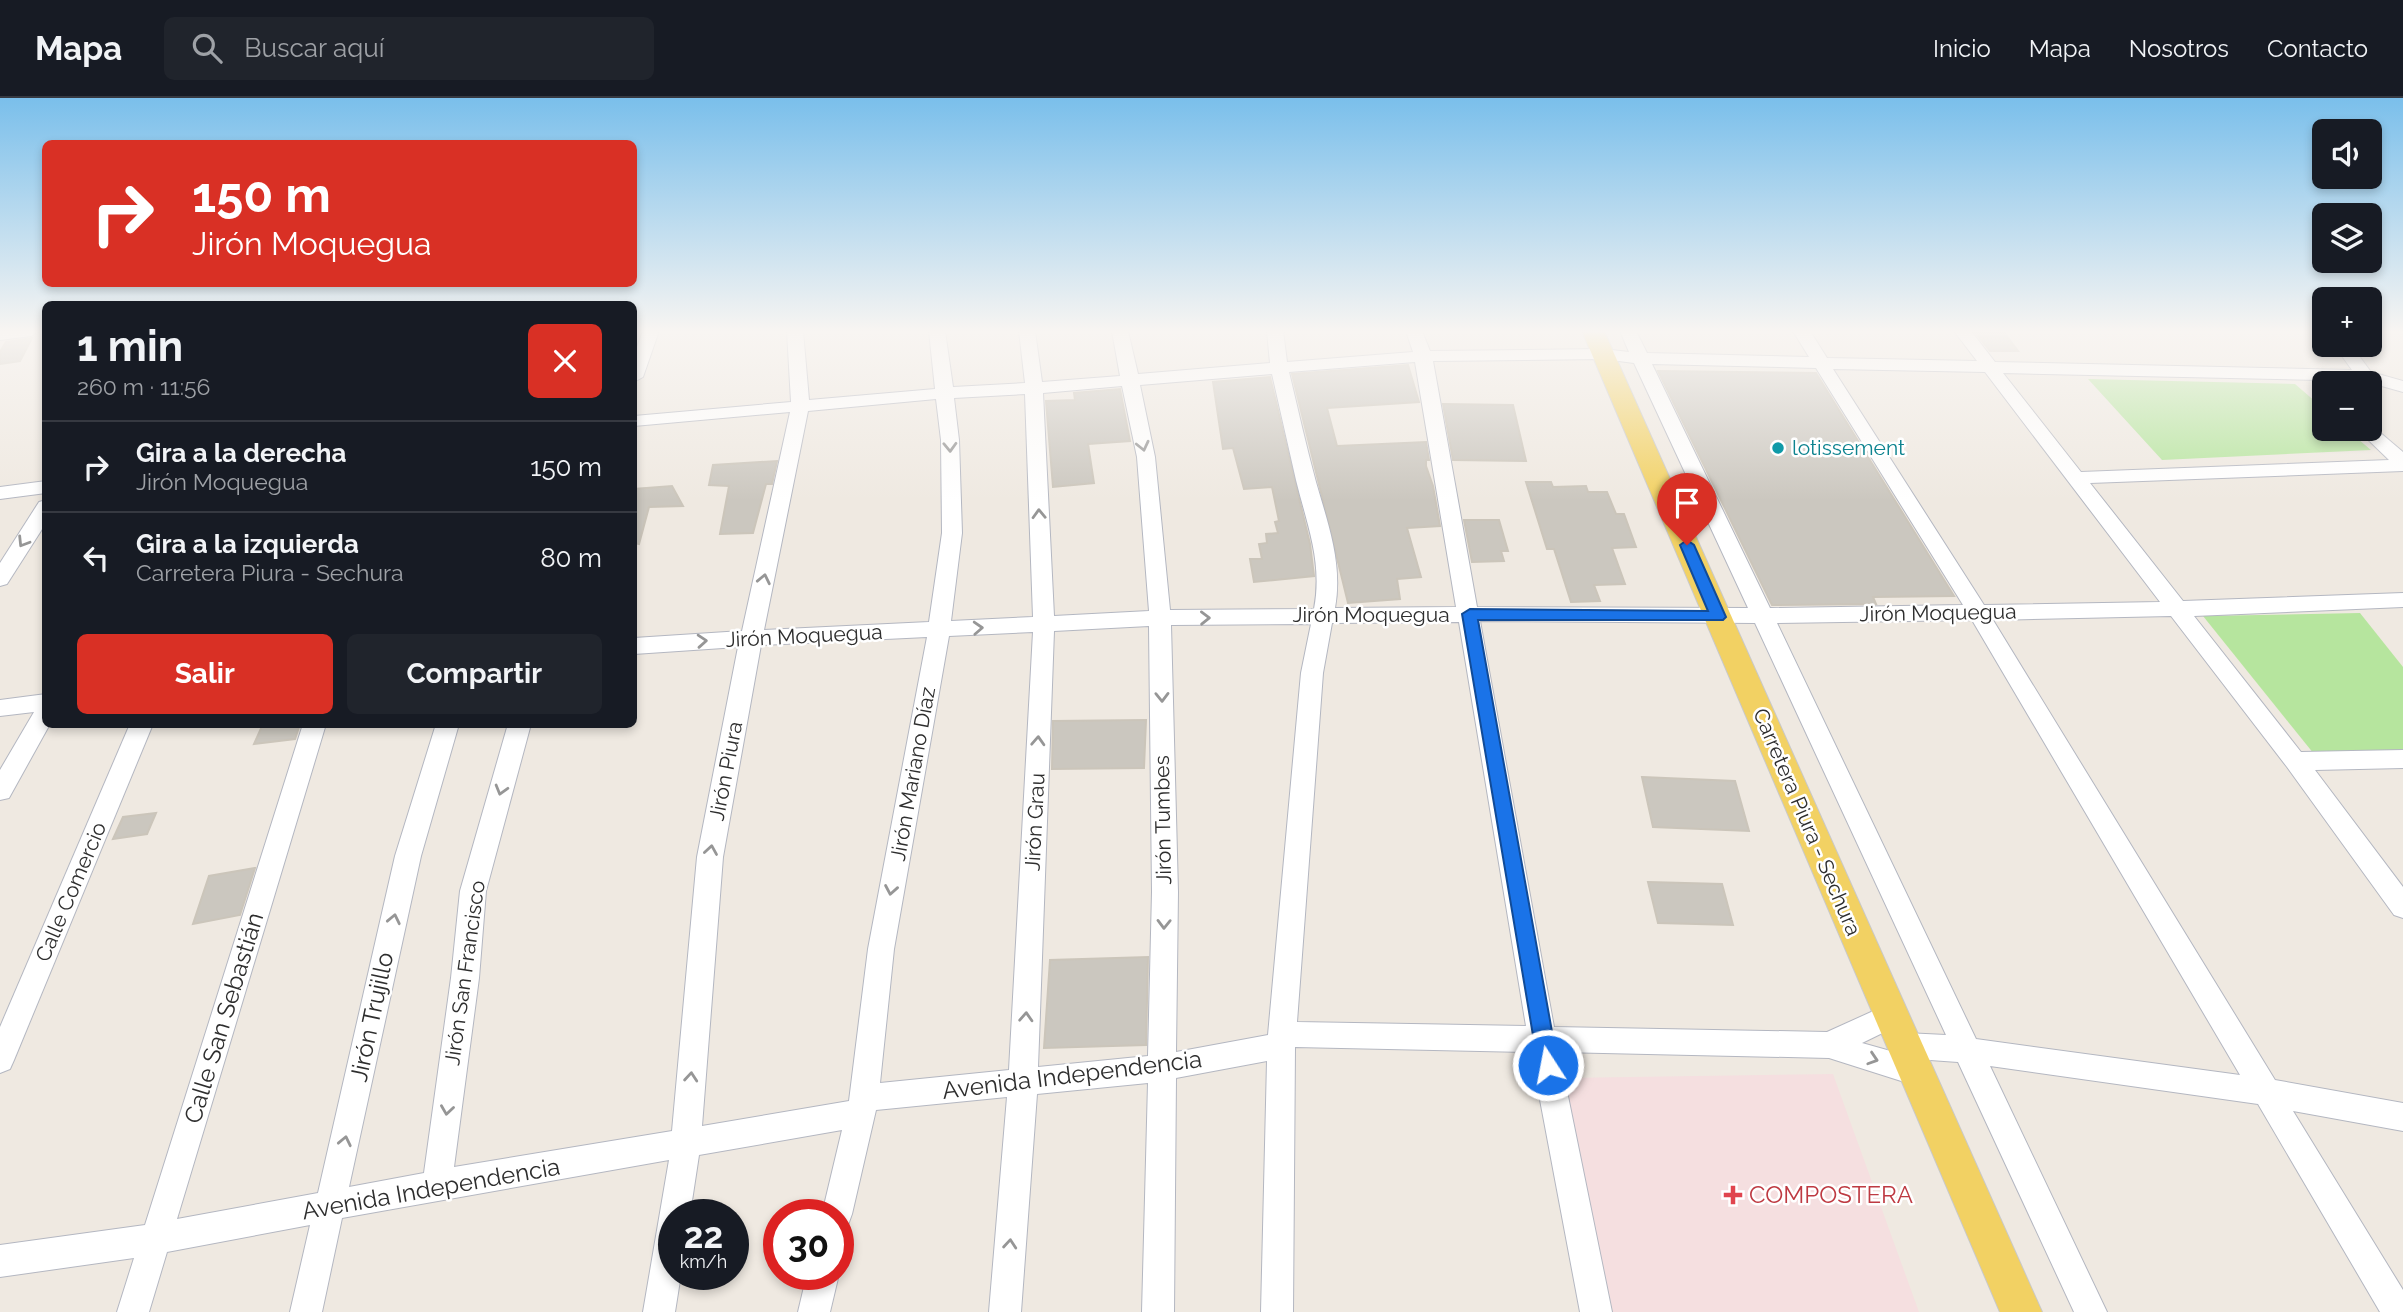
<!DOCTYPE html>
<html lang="es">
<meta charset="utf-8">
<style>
body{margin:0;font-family:Raleway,sans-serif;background:#20242c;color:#f1f3f6;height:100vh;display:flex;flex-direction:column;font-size:26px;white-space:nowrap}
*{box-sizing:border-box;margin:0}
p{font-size:23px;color:#9ea1a6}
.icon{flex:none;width:38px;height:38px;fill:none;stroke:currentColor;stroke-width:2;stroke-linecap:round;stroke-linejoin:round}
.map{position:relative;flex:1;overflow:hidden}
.panel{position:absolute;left:42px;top:203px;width:595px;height:427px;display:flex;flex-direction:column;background:#171b24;border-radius:10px;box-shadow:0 4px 10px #0003}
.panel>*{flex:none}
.top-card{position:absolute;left:42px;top:42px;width:595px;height:147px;border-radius:10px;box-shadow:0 4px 10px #0003;background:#d93025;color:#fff;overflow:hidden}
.controls{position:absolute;left:2312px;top:21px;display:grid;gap:14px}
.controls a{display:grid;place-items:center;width:70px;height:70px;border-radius:10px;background:#171b24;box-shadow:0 4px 10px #0003;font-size:35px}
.speed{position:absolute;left:658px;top:1101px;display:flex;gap:14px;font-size:35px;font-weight:700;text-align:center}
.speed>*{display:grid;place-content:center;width:91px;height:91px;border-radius:50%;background:#171b24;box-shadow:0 4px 10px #0003;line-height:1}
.speed small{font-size:18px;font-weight:400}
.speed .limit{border:10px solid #d22;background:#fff;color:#111}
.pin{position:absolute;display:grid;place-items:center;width:60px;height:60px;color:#fff;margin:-72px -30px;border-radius:50% 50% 50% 0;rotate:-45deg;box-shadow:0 0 7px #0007}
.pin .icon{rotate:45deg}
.me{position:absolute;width:77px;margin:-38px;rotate:349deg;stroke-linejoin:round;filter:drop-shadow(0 0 5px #0008)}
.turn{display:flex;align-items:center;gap:24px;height:147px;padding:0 35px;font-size:32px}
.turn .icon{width:91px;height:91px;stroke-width:2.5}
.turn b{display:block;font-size:49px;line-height:60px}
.round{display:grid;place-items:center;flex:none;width:74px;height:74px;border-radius:10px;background:#20242c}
.overview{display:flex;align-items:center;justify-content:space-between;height:119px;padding:0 35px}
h1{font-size:42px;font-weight:700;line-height:52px}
.cta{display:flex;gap:14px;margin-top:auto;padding:14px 35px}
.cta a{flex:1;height:80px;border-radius:10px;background:#d93025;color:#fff;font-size:28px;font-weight:700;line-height:80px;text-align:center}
.cta a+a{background:#20242c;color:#f1f3f6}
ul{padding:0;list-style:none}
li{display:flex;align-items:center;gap:21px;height:91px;padding:0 35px;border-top:2px solid #363941}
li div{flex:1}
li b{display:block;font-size:26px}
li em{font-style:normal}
header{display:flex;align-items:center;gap:42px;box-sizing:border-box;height:98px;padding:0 35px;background:#171b24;border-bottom:2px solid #363941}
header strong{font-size:33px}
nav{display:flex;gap:38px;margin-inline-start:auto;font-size:24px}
.search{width:490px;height:63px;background:#20242c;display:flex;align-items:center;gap:18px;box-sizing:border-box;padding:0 24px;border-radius:10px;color:#9ea1a6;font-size:26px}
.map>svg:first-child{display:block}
.medical{fill:#f5dfe0}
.green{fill:#b6e59e}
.building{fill:#cbc7bf;stroke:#cbc5ba;stroke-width:2}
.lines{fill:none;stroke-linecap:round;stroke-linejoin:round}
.minor-casing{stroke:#b4b7c1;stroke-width:2}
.major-casing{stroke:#c9c9c9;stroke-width:2}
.minor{fill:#fff;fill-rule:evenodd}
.major{fill:#f2d163;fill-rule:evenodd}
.oneway{stroke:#969696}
.route{fill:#1a73e8;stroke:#114b97;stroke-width:2}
.culture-dot{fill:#0f9aa8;stroke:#fff;stroke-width:2.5}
.health-dot{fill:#e0444e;stroke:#fff;stroke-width:2.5}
.labels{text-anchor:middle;stroke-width:5;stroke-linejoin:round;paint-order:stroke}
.culture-label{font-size:21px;fill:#0d838f;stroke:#fff;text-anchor:start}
.street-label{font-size:21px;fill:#2e2e2e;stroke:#fff}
.near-street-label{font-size:24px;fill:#2e2e2e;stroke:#fff}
.near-health-label{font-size:24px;fill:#be3a42;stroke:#fff;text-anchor:start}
</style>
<header>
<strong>Mapa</strong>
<div class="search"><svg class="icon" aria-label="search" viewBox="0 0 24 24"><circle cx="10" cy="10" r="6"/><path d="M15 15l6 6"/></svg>Buscar aquí</div>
<nav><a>Inicio</a><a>Mapa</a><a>Nosotros</a><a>Contacto</a></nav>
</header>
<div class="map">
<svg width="2403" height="1214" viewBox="0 0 2403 1214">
<rect width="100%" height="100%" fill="#efe9e1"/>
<path class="medical" d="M1833 976 1919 1214H1613L1563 980Z"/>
<g class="green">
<path d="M2088 281 2295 286 2324 311V331H2346L2371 352 2162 362Z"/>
<path d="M2360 515 2403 569V653L2314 656 2203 518Z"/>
</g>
<g class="building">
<path d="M1974 233H2003L2018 253H1990Z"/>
<path d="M32 240 20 263 0 266V254L6 244Z"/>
<path d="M1408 267 1419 304 1327 310 1337 348 1426 344 1429 362H1426V368L1433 388 1440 428 1407 430 1421 479 1397 481 1400 501 1348 505 1292 276Z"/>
<path d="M1658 273 1816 275 1954 498 1873 499 1876 506 1772 507Z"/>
<path d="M1270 279 1310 446 1314 478 1254 484 1250 461H1262L1259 446 1267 445 1266 436 1278 435 1275 424 1279 423 1272 389 1244 391 1233 350 1223 351 1213 284Z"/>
<path d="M1120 291 1130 343 1088 346 1094 385 1053 389 1046 303 1075 302 1074 295Z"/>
<path d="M1443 306 1513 307 1526 363 1453 362Z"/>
<path d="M777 363 772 386H766L753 435 720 436 729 388 709 387 713 367Z"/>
<path d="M1526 384H1551L1553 389 1586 388 1588 394H1607L1616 416H1624L1636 449 1612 450 1625 486 1594 487 1600 503 1571 504 1554 451H1547Z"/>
<path d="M672 388 683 408 649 409 639 446 634 445V391Z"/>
<path d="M1464 422H1499L1508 453H1501L1504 463 1472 464Z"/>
<path d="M1146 622 1144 670 1052 671 1053 623Z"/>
<path d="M263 626H300L295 641 254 646Z"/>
<path d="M1642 679 1735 683 1749 733 1653 729Z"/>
<path d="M156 715 147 736 113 741 123 719Z"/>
<path d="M255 770 240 817 193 826 209 778Z"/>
<path d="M1648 784 1722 786 1733 827 1658 825Z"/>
<path d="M1148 859 1146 947 1044 950 1050 862Z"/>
</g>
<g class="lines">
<g class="minor-casing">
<g id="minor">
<path d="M0 233H39L31 238 0 242Z"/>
<path d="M643 233H659L643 279 634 284V257Z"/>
<path d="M787 233H803L809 302 935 291 929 233H945L953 289 1025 285 1019 233H1035L1042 284 1120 278 1112 233H1128L1138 276 1270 265 1267 233H1283L1287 264 1413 254 1406 233H1422L1430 253 1603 251 1629 254 1620 233H1636L1647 255 1809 259 1793 233H1810L1827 260 1977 263 1954 233H1971L1995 264 2352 272 2334 247H2351L2371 274 2403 283V294L2364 283 2003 275 2081 374 2389 362 2357 331H2370V326L2403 354V373L2090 385 2183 503 2403 495V509L2194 518 2301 654 2403 652V670L2315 672 2403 789V820L2394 817 2287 669 2171 518 1993 522 2275 982 2403 1005V1033L2293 1013 2403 1192V1214H2380L2258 1006 1990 968 2107 1214H2074L1958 964 1916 961 1927 966 1931 975 1927 984 1917 988 1829 960 1559 954 1612 1214H1580L1531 954 1295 949 1293 1214H1261L1267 963 1176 980 1174 1214H1142L1148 985 1037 996 1021 1214H989L1007 999 876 1012 852 1116 848 1127 838 1131V1116H822L842 1032 699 1057 690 1116H674V1176H681L675 1214H643L669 1062 342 1120 322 1214H290L310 1127 167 1154 149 1214H117L134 1160 0 1179V1147L145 1127 303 626H326L177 1121 318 1095 395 758 436 626H459L421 758 349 1089 424 1075 451 880 460 793 508 626H531L486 793 479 880 454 1069 672 1033 697 759 738 549 634 556V540L742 533 790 314 634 328V318L791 304ZM1603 261 1634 265 1748 510 1477 509 1433 263ZM1415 264 1456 509 1335 510C1343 466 1328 426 1316 384 1306 348 1298 311 1289 274ZM1652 266 1816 270 1963 507 1770 510ZM1833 271 1985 274 2160 504 1984 507ZM1272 276C1280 311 1288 347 1296 382 1307 427 1323 464 1314 511L1170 512 1155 359 1140 287ZM1122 288 1137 359 1149 513 1054 518 1043 295ZM1025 296 1033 519 951 523 962 435 959 342 954 300ZM936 301 941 342 942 435 929 524 764 532 808 313ZM1972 522 2240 977 1976 941 1777 525ZM1480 523 1755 525 1946 937 1905 935 1895 939 1891 948 1894 954 1862 945 1901 926 1905 917 1901 908 1891 905 1827 934 1554 929ZM1459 524 1526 928 1297 924 1323 575 1332 525ZM1311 526 1301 575 1268 937 1176 954 1178 794 1171 527ZM1149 528 1152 794 1148 958 1038 969 1054 533ZM1033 534 1009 972 880 985 894 851 949 538ZM927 539 868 851 849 1003 702 1028 723 759 761 547Z"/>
<path d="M46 383V395L0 401V389Z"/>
<path d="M46 402V425L7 486 0 488V465L39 404Z"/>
<path d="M46 596V626H50L9 700 0 702V672L34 614 0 618V602Z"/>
<path d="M130 626H153L14 962 10 971 0 975V929Z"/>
<path d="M838 1175 839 1176 830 1214H798L807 1176Z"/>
</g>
</g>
<g class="major-casing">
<path id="major" d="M1582 233H1604L2042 1214H2000Z"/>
</g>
<use href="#minor" class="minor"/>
<use href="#major" class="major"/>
</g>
<defs><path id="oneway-chevron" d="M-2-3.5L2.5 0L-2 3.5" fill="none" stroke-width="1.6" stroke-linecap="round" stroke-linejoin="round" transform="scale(1.75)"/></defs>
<g class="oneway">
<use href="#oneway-chevron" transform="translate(1143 348) rotate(77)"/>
<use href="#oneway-chevron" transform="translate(950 349) rotate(88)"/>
<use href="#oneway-chevron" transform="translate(1039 416) rotate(-92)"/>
<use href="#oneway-chevron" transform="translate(23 444) rotate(122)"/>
<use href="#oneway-chevron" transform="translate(764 481) rotate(-78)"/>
<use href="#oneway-chevron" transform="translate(1205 520) rotate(-1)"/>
<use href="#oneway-chevron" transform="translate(978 530) rotate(-3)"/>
<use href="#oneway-chevron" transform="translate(702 543) rotate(-4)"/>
<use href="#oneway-chevron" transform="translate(1162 599) rotate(89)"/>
<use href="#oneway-chevron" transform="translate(1038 643) rotate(-87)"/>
<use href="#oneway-chevron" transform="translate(501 692) rotate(106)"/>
<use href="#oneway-chevron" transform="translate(711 752) rotate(-81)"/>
<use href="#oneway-chevron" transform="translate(891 792) rotate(100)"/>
<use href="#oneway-chevron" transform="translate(394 821) rotate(-78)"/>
<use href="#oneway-chevron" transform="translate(1164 826) rotate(91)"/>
<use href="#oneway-chevron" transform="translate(1026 919) rotate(-87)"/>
<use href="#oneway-chevron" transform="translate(1873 961) rotate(18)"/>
<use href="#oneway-chevron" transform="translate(691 979) rotate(-85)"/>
<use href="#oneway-chevron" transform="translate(447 1012) rotate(98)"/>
<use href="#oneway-chevron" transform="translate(345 1043) rotate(-78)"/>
<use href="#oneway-chevron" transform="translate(1010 1146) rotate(-85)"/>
</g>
<linearGradient id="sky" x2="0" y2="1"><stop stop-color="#7abfeb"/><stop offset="0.58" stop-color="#f8f5f2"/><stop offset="1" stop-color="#f8f5f2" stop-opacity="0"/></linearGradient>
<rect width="2403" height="403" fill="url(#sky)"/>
<path class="route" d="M1687 442 1694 447 1726 519 1723 522H1478L1558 967 1555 973 1548 976 1541 973 1538 967 1462 516 1470 511 1708 513 1680 447Z"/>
<circle class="culture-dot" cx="1778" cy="350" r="7"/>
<path class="health-dot" d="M1729.5 1086.5h7v7h7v7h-7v7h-7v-7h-7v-7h7z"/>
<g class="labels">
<g class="culture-label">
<text x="1792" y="357">lotissement</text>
</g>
<g class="street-label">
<text transform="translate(1938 515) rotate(-1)" y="7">Jirón Moquegua</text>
<text x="1371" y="524">Jirón Moquegua</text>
<text transform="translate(804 538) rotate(-3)" y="7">Jirón Moquegua</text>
<text transform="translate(726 673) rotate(-79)" y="7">Jirón Piura</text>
<text transform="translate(913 676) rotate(-80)" y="7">Jirón Mariano Díaz</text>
<text transform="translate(1163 722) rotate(-91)" y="7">Jirón Tumbes</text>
<text transform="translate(1035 724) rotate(-87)" y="7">Jirón Grau</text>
<text transform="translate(1807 724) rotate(67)" y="7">Carretera Piura - Sechura</text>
<text transform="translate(71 794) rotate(-67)" y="7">Calle Comercio</text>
<text transform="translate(465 875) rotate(-82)" y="7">Jirón San Francisco</text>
</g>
<g class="near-street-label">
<text transform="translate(372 919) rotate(-78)" y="8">Jirón Trujillo</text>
<text transform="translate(224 920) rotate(-73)" y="8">Calle San Sebastián</text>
<text transform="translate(1072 977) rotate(-7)" y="8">Avenida Independencia</text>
<text transform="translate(431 1091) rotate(-10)" y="8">Avenida Independencia</text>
</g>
<g class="near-health-label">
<text x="1749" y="1105">COMPOSTERA</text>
</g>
</g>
</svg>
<div class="controls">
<a><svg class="icon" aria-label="sound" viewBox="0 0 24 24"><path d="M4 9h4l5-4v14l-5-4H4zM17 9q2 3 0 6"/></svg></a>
<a><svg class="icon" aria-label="layers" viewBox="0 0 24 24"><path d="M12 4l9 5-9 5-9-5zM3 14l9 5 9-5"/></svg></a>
<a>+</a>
<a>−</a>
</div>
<div class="speed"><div>22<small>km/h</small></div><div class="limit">30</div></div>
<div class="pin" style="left:1687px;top:447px;background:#d93025"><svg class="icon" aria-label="arrive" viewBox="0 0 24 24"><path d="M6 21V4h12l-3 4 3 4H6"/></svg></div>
<svg class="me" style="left:1548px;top:967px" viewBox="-20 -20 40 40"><circle r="17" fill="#1a73e8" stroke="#fff" stroke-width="3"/><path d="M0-11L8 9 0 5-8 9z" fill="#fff"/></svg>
<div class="top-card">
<div class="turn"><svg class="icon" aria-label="right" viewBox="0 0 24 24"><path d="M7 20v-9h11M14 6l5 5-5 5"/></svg><div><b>150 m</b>Jirón Moquegua</div></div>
</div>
<section class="panel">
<div class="overview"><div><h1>1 min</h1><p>260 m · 11:56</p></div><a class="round" style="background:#d93025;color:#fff"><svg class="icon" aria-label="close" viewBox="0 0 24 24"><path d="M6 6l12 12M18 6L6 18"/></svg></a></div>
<ul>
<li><svg class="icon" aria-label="right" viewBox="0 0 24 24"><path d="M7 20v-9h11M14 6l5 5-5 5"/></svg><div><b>Gira a la derecha</b><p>Jirón Moquegua</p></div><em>150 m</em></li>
<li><svg class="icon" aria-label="left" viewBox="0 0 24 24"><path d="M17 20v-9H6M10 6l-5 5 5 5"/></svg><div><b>Gira a la izquierda</b><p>Carretera Piura - Sechura</p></div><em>80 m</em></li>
</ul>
<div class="cta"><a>Salir</a><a>Compartir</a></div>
</section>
</div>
